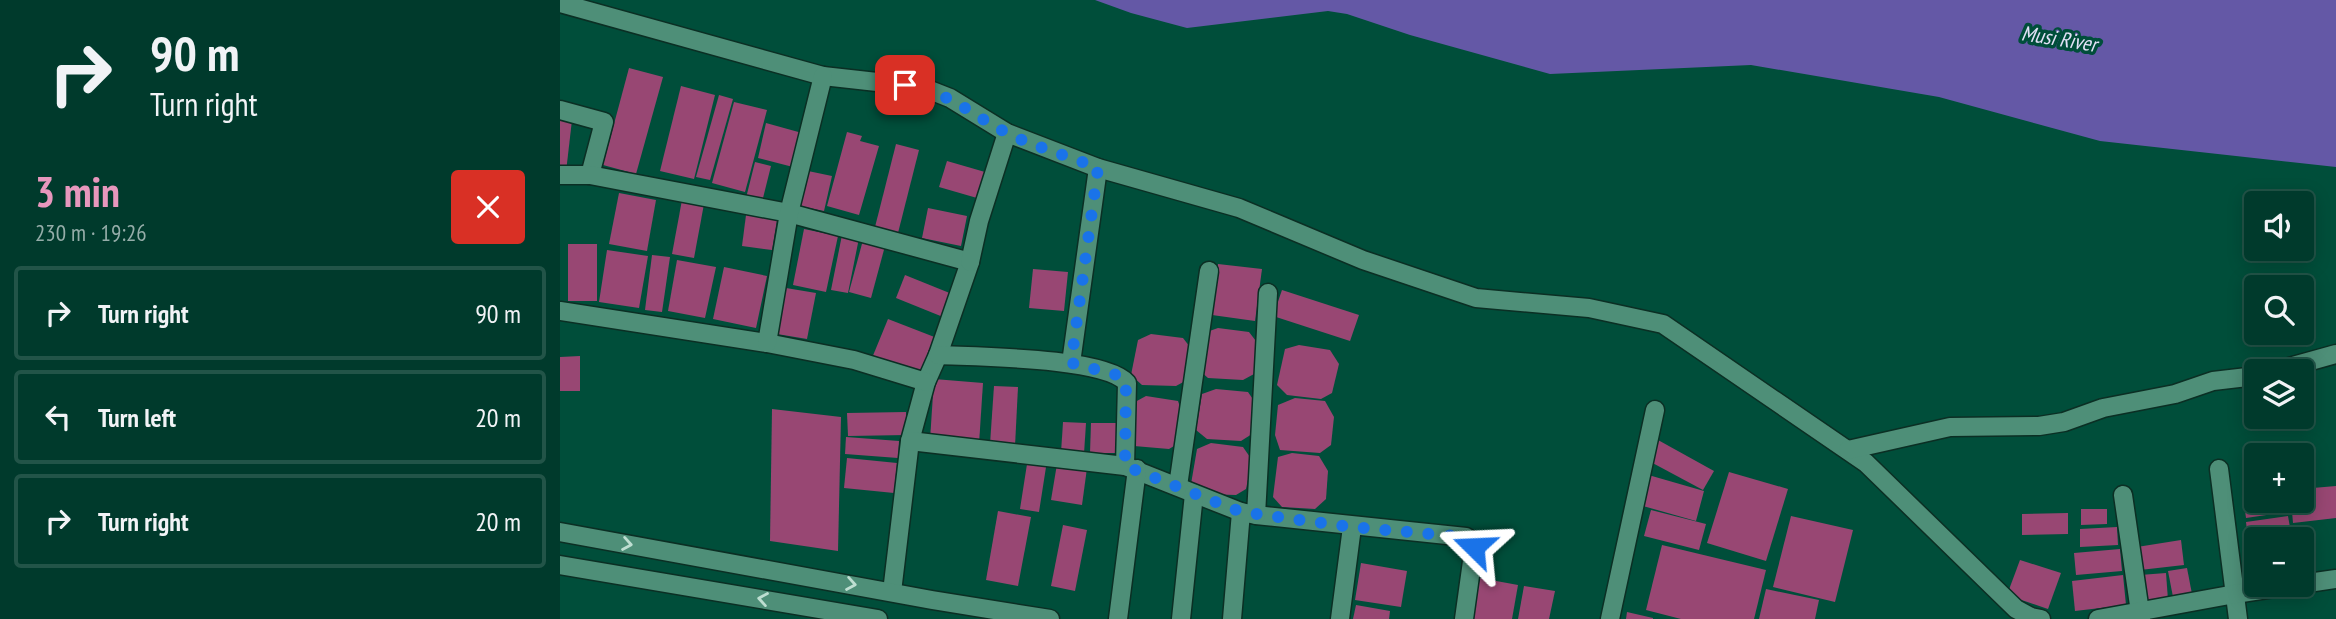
<!DOCTYPE html>
<meta charset="utf-8">
<style>
body{margin:0;font-family:"PT Sans Narrow",sans-serif;background:#0e4538;color:#f1f3f6;height:100vh;display:flex;flex-direction:column;font-size:26px;white-space:nowrap}
*{box-sizing:border-box;margin:0}
p{font-size:23px;color:#95ada9}
.icon{flex:none;width:38px;height:38px;fill:none;stroke:currentColor;stroke-width:2;stroke-linecap:round;stroke-linejoin:round}
.map{position:relative;flex:1;overflow:hidden}
.panel{display:flex;flex-direction:column;background:#003a2c;width:560px}
.panel>*{flex:none}
.top-card{background:#003a2c;color:#f1f3f6;overflow:hidden}
.tools{position:absolute;left:1684px;top:191px;display:grid;gap:14px}
.tools a{display:grid;place-items:center;width:70px;height:70px;border-radius:7px;background:#003a2c;box-shadow:0 4px 18px #0003,0 0 0 2px #225448;font-size:35px}
.pin{position:absolute;display:grid;place-items:center;width:60px;height:60px;color:#fff;margin:-30px;border-radius:14px;box-shadow:0 4px 10px #0006}
.me{position:absolute;width:77px;margin:-38px;rotate:291deg;stroke-linejoin:round;filter:drop-shadow(0 0 5px #0008)}
.turn{display:flex;align-items:center;gap:24px;height:147px;padding:0 35px;font-size:32px}
.turn .icon{width:91px;height:91px;stroke-width:2.5}
.turn b{display:block;font-size:49px;line-height:60px}
.round{display:grid;place-items:center;flex:none;width:74px;height:74px;border-radius:7px;background:#0e4538}
.summary{display:flex;align-items:center;justify-content:space-between;height:119px;padding:0 35px}
h1{font-size:42px;font-weight:700;line-height:52px;color:#e797bd}
ul{padding:0;list-style:none}
li{display:flex;align-items:center;gap:21px;height:94px;margin:0 14px 10px;padding:0 21px;border:4px solid #225448;border-radius:7px}
li div{flex:1}
li b{display:block;font-size:26px}
li em{font-style:normal}
main{display:flex;flex:1;min-height:0}
.map>svg:first-child{display:block}
.water{fill:#6458a6}
.building{fill:#984773}
.lines{fill:none;stroke-linecap:round;stroke-linejoin:round}
.minor-casing{stroke:#0b2f24;stroke-width:21}
.minor{stroke:#4e8f78;stroke-width:18}
.oneway{stroke:#beded1}
.route{stroke:#1a73e8;stroke-width:12;stroke-dasharray:0 21.6}
.labels{text-anchor:middle;stroke-width:7;stroke-linejoin:round;paint-order:stroke}
.water-label{font-size:21px;font-style:italic;fill:#e2e1f7;stroke:#004e3a}
</style>
<main>
<section class="panel">
<div class="top-card">
<div class="turn"><svg class="icon" aria-label="right" viewBox="0 0 24 24"><path d="M7 20v-9h11M14 6l5 5-5 5"/></svg><div><b>90 m</b>Turn right</div></div>
</div>
<div class="summary"><div><h1>3 min</h1><p>230 m · 19:26</p></div><a class="round" style="background:#d93025;color:#fff"><svg class="icon" aria-label="close" viewBox="0 0 24 24"><path d="M6 6l12 12M18 6L6 18"/></svg></a></div>
<ul>
<li><svg class="icon" aria-label="right" viewBox="0 0 24 24"><path d="M7 20v-9h11M14 6l5 5-5 5"/></svg><div><b>Turn right</b></div><em>90 m</em></li>
<li><svg class="icon" aria-label="left" viewBox="0 0 24 24"><path d="M17 20v-9H6M10 6l-5 5 5 5"/></svg><div><b>Turn left</b></div><em>20 m</em></li>
<li><svg class="icon" aria-label="right" viewBox="0 0 24 24"><path d="M7 20v-9h11M14 6l5 5-5 5"/></svg><div><b>Turn right</b></div><em>20 m</em></li>
</ul>
</section>
<div class="map">
<svg width="1776" height="619" viewBox="0 0 1776 619">
<rect width="100%" height="100%" fill="#004e3a"/>
<path class="water" d="M535 0H1776V167L1540 141 1379 97 1191 65 990 74 850 35 787 14 768 11 627 28 571 13Z"/>
<g class="building">
<path d="M69 68 103 77 76 174 43 165Z"/>
<path d="M121 86 155 95 134 179 100 171Z"/>
<path d="M159 95 173 99 150 180 136 177Z"/>
<path d="M174 102 207 110 185 192 152 183Z"/>
<path d="M0 119 12 120 6 172 0 171Z"/>
<path d="M206 123 242 133 233 167 198 158Z"/>
<path d="M287 132 302 136 300 141 319 146 299 215 267 206Z"/>
<path d="M336 144 359 150 338 233 315 227Z"/>
<path d="M387 161 425 172 417 198 379 187Z"/>
<path d="M195 162 211 166 202 202 186 198Z"/>
<path d="M248 171 272 176 264 211 240 206Z"/>
<path d="M59 193 96 200 87 251 49 244Z"/>
<path d="M122 200 144 204 134 258 112 254Z"/>
<path d="M368 208 407 216 401 246 362 238Z"/>
<path d="M186 215 217 220 212 250 182 246Z"/>
<path d="M244 229 278 236 266 292 233 285Z"/>
<path d="M282 235 299 238 288 293 271 290Z"/>
<path d="M303 240 325 246 311 298 289 292Z"/>
<rect x="8" y="244" width="29" height="57"/>
<path d="M47 250 88 256 79 308 39 302Z"/>
<path d="M92 255 110 257 102 312 85 310Z"/>
<path d="M117 260 156 267 145 318 108 311Z"/>
<path d="M658 264 702 269 695 321 652 315Z"/>
<path d="M164 267 207 276 196 328 153 319Z"/>
<path d="M473 269 508 272 504 311 469 308Z"/>
<path d="M345 275 397 296 388 319 336 298Z"/>
<path d="M226 288 256 293 247 339 217 334Z"/>
<path d="M722 290 799 315 790 341 713 316Z"/>
<path d="M328 319 377 338 362 377 312 358Z"/>
<path d="M658 328 689 332 699 345 694 374 683 380 648 378 638 369 644 333Z"/>
<path d="M591 334 623 338 633 351 627 380 616 386 582 385 571 375 578 340Z"/>
<path d="M739 345 770 350 779 364 772 393 761 399 727 395 717 385 725 349Z"/>
<path d="M20 356V391H0V357Z"/>
<path d="M374 379 423 383 419 444 370 440Z"/>
<path d="M434 386 458 387 455 446 430 444Z"/>
<path d="M656 389 688 392 697 405 692 434 681 441 647 439 636 430 642 394Z"/>
<path d="M586 396 618 401 622 413 619 443 609 449 574 446 575 402Z"/>
<path d="M735 398 765 401 774 417 771 445 760 453 720 450 715 435 718 405Z"/>
<path d="M212 409 281 417 278 551 210 541Z"/>
<path d="M346 412 347 435 288 436 287 413Z"/>
<path d="M503 422 526 423 524 454 501 453Z"/>
<path d="M531 423H557V453H530Z"/>
<path d="M286 437 339 441 338 458 285 454Z"/>
<path d="M1098 440 1154 471 1143 490 1087 460Z"/>
<path d="M651 443 683 447 692 460 686 489 676 495 642 494 631 484 637 449Z"/>
<path d="M732 453 759 456 768 471 766 499 755 509 722 507 713 497 718 457Z"/>
<path d="M287 458 337 463 334 493 284 488Z"/>
<path d="M467 464 486 467 479 512 460 509Z"/>
<path d="M497 464 527 468 522 505 491 500Z"/>
<path d="M1169 472 1228 489 1206 561 1147 543Z"/>
<path d="M1085 474 1144 491 1136 521 1076 504Z"/>
<path d="M1776 486V518L1733 523 1731 500H1741V489Z"/>
<path d="M1696 493V500H1726L1727 512 1686 518 1683 495Z"/>
<path d="M1521 509H1547V524L1521 525Z"/>
<path d="M1091 510 1146 524 1139 550 1084 536Z"/>
<path d="M438 511 471 517 458 586 426 580Z"/>
<path d="M1508 513V534L1462 535V514Z"/>
<path d="M1231 516 1293 530 1275 602 1213 587Z"/>
<path d="M1728 516 1732 539H1696V547L1689 548 1686 522Z"/>
<path d="M503 525 527 530 515 591 491 586Z"/>
<path d="M1557 527 1558 545 1520 547V529Z"/>
<path d="M1621 540 1624 565 1580 570 1577 547Z"/>
<path d="M1102 545 1206 570 1194 619H1121L1086 610Z"/>
<path d="M1560 549 1562 571 1516 575 1514 553Z"/>
<path d="M1696 553V584L1691 585 1687 554Z"/>
<path d="M1460 560 1501 573 1488 609 1447 595Z"/>
<path d="M801 563 847 571 841 607 795 600Z"/>
<path d="M1627 568 1632 594 1613 597 1608 571Z"/>
<path d="M1606 573 1608 600 1582 602 1580 575Z"/>
<path d="M1563 575 1566 605 1515 611 1512 581Z"/>
<path d="M920 578 958 585 952 619H912Z"/>
<path d="M964 586 995 591 989 619H958Z"/>
<path d="M1206 589 1259 600 1255 619H1199Z"/>
<path d="M796 605 830 611 829 619H793Z"/>
<path d="M1067 612 1093 618V619H1066Z"/>
</g>
<g class="lines">
<g class="minor-casing">
<g id="minor">
<path d="M0 3 263 76 362 87 390 98 447 133 538 168 679 208 803 260 916 298 1029 308 1103 324 1306 463 1456 609 1471 617 1481 619"/>
<path d="M0 110 44 122 30 175"/>
<path d="M0 175H30L229 213 410 262 378 355 366 382 350 441 332 592"/>
<path d="M410 262 419 221 447 133"/>
<path d="M0 311 207 343 294 360 366 382"/>
<path d="M207 343 229 213 263 76"/>
<path d="M378 355C415 357 545 357 567 383L565 466"/>
<path d="M511 363 538 168"/>
<path d="M1715 371 1776 354"/>
<path d="M350 441 565 466 681 512 696 515 906 537 912 541 914 547 904 619"/>
<path d="M1288 450 1390 427 1479 426 1504 422 1543 408 1615 394 1653 381 1696 376"/>
<path d="M1659 469 1678 619"/>
<path d="M618 486 649 271"/>
<path d="M1563 495 1581 619"/>
<path d="M696 515 708 293"/>
<path d="M0 532 372 600 490 619"/>
<path d="M0 565 318 619"/>
<path d="M1741 584 1776 579"/>
<path d="M558 619 577 469"/>
<path d="M621 619 634 494"/>
<path d="M672 619 681 512"/>
<path d="M780 619 792 527"/>
<path d="M1050 619 1095 410"/>
<path d="M1538 619 1675 594 1740 584"/>
</g>
</g>
<use href="#minor" class="minor"/>
</g>
<defs><path id="oneway-chevron" d="M-2-3.5L2.5 0L-2 3.5" fill="none" stroke-width="1.6" stroke-linecap="round" stroke-linejoin="round" transform="scale(1.75)"/></defs>
<g class="oneway">
<use href="#oneway-chevron" transform="translate(67 544) rotate(10)"/>
<use href="#oneway-chevron" transform="translate(291 584) rotate(10)"/>
<use href="#oneway-chevron" transform="translate(203 599) rotate(-170)"/>
</g>
<g class="lines">
<path class="route" d="M345 85C386 90 412 115 447 133 475 147 508 156 538 168L511 363 557 375 566 383 565 466 681 512 792 527 906 537 912 541 914 547"/>
</g>
<g class="labels">
<g class="water-label">
<text transform="translate(1499 39) rotate(9)" y="7">Musi River</text>
</g>
</g>
</svg>
<div class="tools">
<a><svg class="icon" aria-label="sound" viewBox="0 0 24 24"><path d="M4 9h4l5-4v14l-5-4H4zM17 9q2 3 0 6"/></svg></a>
<a><svg class="icon" aria-label="search" viewBox="0 0 24 24"><circle cx="10" cy="10" r="6"/><path d="M15 15l6 6"/></svg></a>
<a><svg class="icon" aria-label="layers" viewBox="0 0 24 24"><path d="M12 4l9 5-9 5-9-5zM3 14l9 5 9-5"/></svg></a>
<a>+</a>
<a>−</a>
</div>
<div class="pin" style="left:345px;top:85px;background:#d93025"><svg class="icon" aria-label="arrive" viewBox="0 0 24 24"><path d="M6 21V4h12l-3 4 3 4H6"/></svg></div>
<svg class="me" style="left:914px;top:547px" viewBox="-20 -20 40 40"><path d="M0-17L14 15 0 8-14 15z" fill="#1a73e8" stroke="#fff" stroke-width="4"/></svg>
</div>
</main>
